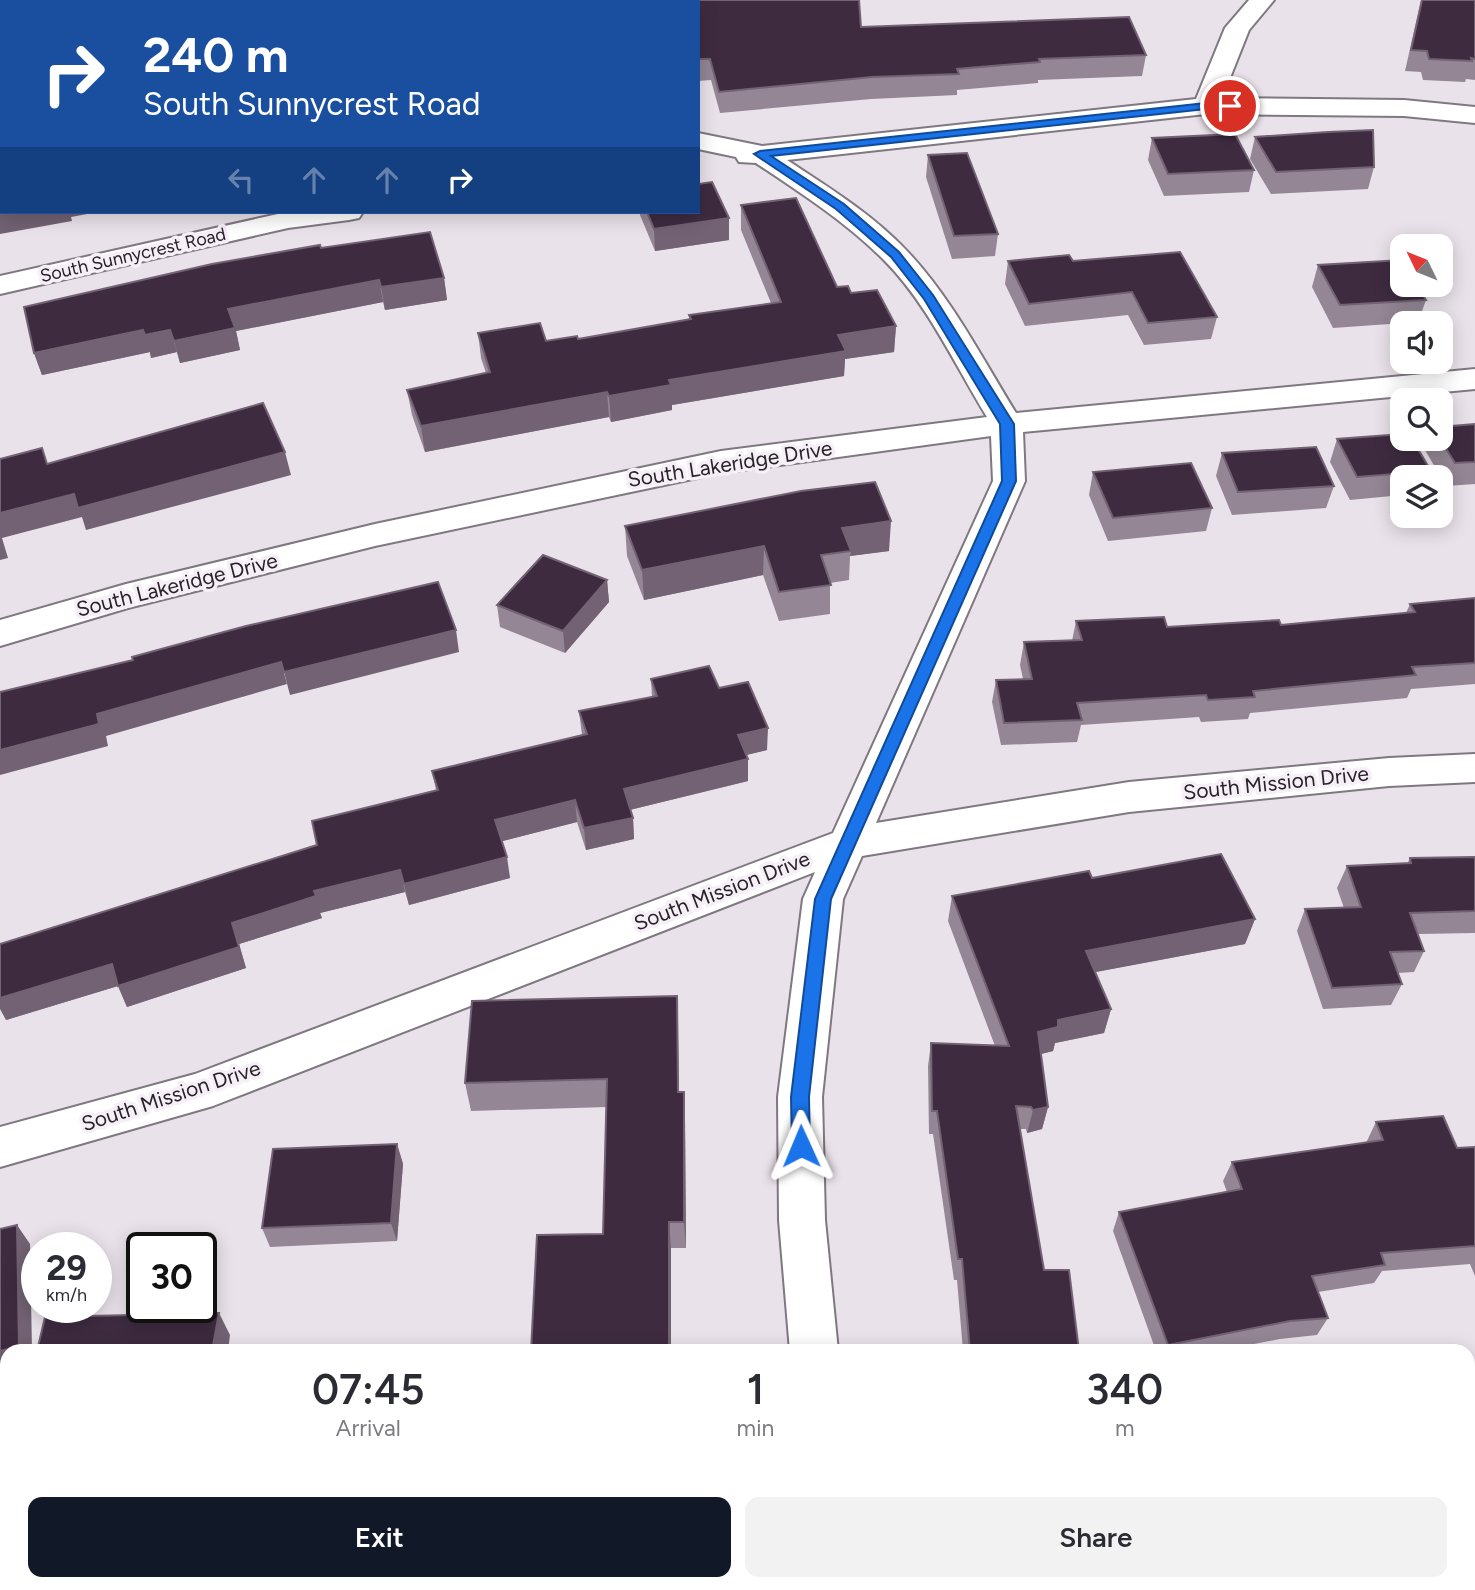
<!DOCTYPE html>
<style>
body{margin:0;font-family:Figtree,sans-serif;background:#f2f2f3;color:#2b2b33;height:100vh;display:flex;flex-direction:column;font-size:26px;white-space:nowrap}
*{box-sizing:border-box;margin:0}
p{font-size:23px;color:#7c7c81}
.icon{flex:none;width:38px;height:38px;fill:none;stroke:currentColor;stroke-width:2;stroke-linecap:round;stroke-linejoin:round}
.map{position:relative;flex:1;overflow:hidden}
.panel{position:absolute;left:0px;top:1344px;width:1475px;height:247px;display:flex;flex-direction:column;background:#fff;border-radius:21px 21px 0 0;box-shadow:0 4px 18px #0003}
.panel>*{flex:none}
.hud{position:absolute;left:0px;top:0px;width:700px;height:214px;box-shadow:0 4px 18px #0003;background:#1a4fa0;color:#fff;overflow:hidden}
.needle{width:46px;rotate:313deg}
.tools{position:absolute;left:1390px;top:234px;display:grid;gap:14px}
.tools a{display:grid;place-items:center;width:63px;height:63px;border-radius:14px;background:#fff;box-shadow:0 4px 18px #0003;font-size:35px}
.speed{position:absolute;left:21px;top:1232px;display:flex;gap:14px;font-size:35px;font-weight:700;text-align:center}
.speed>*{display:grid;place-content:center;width:91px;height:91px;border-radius:50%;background:#fff;box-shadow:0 4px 18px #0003;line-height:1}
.speed small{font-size:18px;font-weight:400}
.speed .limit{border:4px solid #111;border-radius:10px;background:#fff;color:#111}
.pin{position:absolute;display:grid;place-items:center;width:60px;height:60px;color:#fff;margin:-30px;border:4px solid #fff;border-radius:50%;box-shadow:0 2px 7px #0007}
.me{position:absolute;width:77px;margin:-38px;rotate:359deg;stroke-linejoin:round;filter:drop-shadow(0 0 5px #0008)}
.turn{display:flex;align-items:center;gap:24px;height:147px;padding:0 28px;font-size:32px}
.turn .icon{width:91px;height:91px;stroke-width:2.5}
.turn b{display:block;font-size:49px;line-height:60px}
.lanes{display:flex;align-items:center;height:66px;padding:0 28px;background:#0003;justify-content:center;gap:35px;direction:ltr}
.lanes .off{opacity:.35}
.eta{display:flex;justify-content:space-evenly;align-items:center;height:119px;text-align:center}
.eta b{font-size:42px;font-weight:600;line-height:49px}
.primary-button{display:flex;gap:14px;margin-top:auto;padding:14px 28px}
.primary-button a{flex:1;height:80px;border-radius:14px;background:#111827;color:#fff;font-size:28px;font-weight:600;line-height:80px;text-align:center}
.primary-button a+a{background:#f2f2f3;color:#2b2b33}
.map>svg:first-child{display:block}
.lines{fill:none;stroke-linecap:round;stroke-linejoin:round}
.minor-casing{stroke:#7f7880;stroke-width:4}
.minor{fill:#fff;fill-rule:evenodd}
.wall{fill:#948695}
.shaded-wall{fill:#726273}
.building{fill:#3e2b40;stroke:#726273;stroke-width:2}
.route{fill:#1a73e8;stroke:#114b97;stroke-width:2}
.labels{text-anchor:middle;stroke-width:7;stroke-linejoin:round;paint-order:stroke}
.far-street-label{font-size:18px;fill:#272427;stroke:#f7eff8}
.street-label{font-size:21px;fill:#272427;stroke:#f7eff8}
</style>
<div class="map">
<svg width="1475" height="1590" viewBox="0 0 1475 1590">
<rect width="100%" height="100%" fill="#eae2ea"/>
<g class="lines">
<g class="minor-casing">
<g id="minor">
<path d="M495 0H528L494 2Z"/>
<path d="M1249 0H1274L1249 30 1222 98 1404 100 1475 107V123L1404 116 1206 114 787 160C828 187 872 214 906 250 951 297 982 358 1016 413L1475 369V389L1023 432 1025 481 876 823 1129 782 1389 758 1475 754V782L1389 786 1129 812 862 856 843 899 822 1097 825 1220 838 1351H790L779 1220 778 1097 803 899 815 872 213 1106 0 1167V1127L195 1074 833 833 993 481 991 436 721 473 375 546 128 608 0 646V620L126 584 375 524 721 451 987 417C955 365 927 303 884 260 846 222 801 193 756 163L739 162 736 157 698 149V133L762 146 1196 99 1225 28Z"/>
<rect x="0" y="58" width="2" height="16"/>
<path d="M287 212H363L359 218 349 220 288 228 0 294V276Z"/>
<path d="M1475 1429V1479L1468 1480V1430Z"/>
<path d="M0 1527 7 1530V1582L0 1579Z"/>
<path d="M64 1584H132L134 1590H66Z"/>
<path d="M809 1584H861L862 1590H810Z"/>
<path d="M891 1584H963L961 1590H889Z"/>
</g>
</g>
<use href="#minor" class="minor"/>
</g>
<g class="wall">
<path d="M537 0H859L861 27 1146 55 1142 76 1038 80V83L957 90V95L871 99 720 113 711 80 698 81V2H538Z"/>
<path d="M1421 0H1475V80L1466 79 1465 82 1423 80 1421 72 1405 71Z"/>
<path d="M1255 137 1374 167 1368 189 1271 194 1250 159Z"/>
<path d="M1152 138 1254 170 1249 192 1164 196 1148 160Z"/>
<path d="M928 155 998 234 995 256 952 259 926 177Z"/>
<path d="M741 205 837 287 851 293 896 326 894 352 845 359 844 376 672 405V410L611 422 609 417 425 452 412 415 407 390 486 373 481 358 478 333 546 341 578 339 689 319V315L771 303 741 230Z"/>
<path d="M640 212H698L729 218V240L655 251 640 215Z"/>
<path d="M321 248 444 278 447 300 385 310 383 302 236 331 240 350 180 363 177 352 151 358 150 352 42 375 34 353Z"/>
<path d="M1008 261H1073L1217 317 1211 339 1144 345 1128 315 1025 326 1005 284Z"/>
<path d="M1318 265 1426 300 1418 322 1333 328 1312 287Z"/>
<path d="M1475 424V484L1446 486 1425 450 1429 439H1440Z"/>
<path d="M1337 439 1431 471 1428 478H1402V495L1350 500 1330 462Z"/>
<path d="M1222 453 1334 486 1326 508 1232 515 1216 476Z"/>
<path d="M1093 472 1212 508 1206 531 1108 541 1089 495Z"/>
<path d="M625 526 889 551 850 556 849 580 830 583V614L779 621 763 575 644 600 627 556Z"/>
<path d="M607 580 609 602 565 653 500 627 497 605Z"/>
<path d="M1475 598V684L1411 689 1407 698 1250 713 1248 719 1201 722 1199 717 1081 725 1077 742 1001 745 992 702 996 680 1023 679 1020 665 1024 642 1072 641 1076 621 1167 627 1281 625 1406 613 1410 604Z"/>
<path d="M651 679 719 688 767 750 746 755 748 781 630 810 633 818 634 839 586 850 577 822 502 841 510 878 409 905 405 892 320 913 322 918 239 944 246 968 127 1007 118 986 6 1020 317 845 436 790 432 771 582 735 579 711 652 697Z"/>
<path d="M1475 857V933L1418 934 1424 951 1414 972 1397 973 1402 984 1391 1005 1323 1009 1297 931 1305 909 1344 908 1337 888 1347 866 1407 864 1410 858Z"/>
<path d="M1092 878 1255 919 1245 944 1095 972 1111 1009 1104 1033 1055 1043 1053 1051 1041 1054 1048 1107 1042 1129 1027 1133 1026 1129H1020L1044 1270 1079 1351H963L957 1280H954L933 1134H929L928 1066 931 1043 995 1046 948 921 952 896Z"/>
<path d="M677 996 679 1092 685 1120 686 1248H671L603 1234 607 1107 471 1111 465 1083Z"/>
<path d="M1376 1122 1457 1148 1475 1147V1276L1470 1264 1382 1271 1374 1283 1318 1292 1328 1318 1317 1335 1280 1339 1218 1351H1156L1113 1231 1119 1212 1227 1192 1223 1181 1232 1162 1366 1143Z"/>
<path d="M397 1144 403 1164 397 1241 270 1247 262 1228Z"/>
</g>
<g class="shaded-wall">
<path d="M129 0H207V2H114Z"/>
<rect x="0" y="15" width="2" height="21"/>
<path d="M0 211 2 212H98L71 217 72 221 0 234Z"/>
<path d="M729 218V240L655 251 654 229Z"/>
<path d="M444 278 447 300 385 310 381 287Z"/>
<path d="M379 280 383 302 236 331 240 350 180 363 174 341 228 309Z"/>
<path d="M896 326 894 352 845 359 844 376 672 405V410L611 422 609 396 838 335Z"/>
<path d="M143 330H170L177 352 151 358 150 352 42 375 34 353Z"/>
<path d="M607 392 609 417 425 452 421 426Z"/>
<path d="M285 452 291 475 86 530 82 517 2 538 8 558 0 560V513L74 494Z"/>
<path d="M891 521 889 551 850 556 851 551 842 528Z"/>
<path d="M764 546 763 575 644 600 642 570Z"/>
<path d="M607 580 609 602 565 653 563 631Z"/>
<path d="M456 630 459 652 290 695 284 672Z"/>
<path d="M281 662 287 684 106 736 108 746 0 775V750L97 714Z"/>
<path d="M768 728 767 750 738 757V735Z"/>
<path d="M748 759V781L625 811 624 789Z"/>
<path d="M575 800 577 822 499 842 495 820Z"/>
<path d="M633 818 634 839 586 850 584 828Z"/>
<path d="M507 857 510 878 409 905 404 884Z"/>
<path d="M400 870 405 892 320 913 322 918 239 944 246 968 127 1007 118 986 6 1020 0 1009V998L232 923 314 891Z"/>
<path d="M1255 919 1245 944 1080 975 1086 951Z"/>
<path d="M677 996 678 1025 679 1120 678 1092Z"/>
<path d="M1111 1009 1104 1033 1055 1043 1053 1051 1033 1056 1038 1032 1058 1020Z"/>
<path d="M684 1092 685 1120 686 1248 684 1222Z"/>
<path d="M1048 1107 1042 1129 1027 1133 1033 1110Z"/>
<path d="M397 1144 403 1164 397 1241 391 1223Z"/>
<path d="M669 1222 671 1248V1351H669Z"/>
<path d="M17 1225 30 1244 32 1351H7V1370L0 1371V1351Z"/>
<path d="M219 1313 230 1335 228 1351H212Z"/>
</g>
<g class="building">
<path d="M0 0H129L114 2H2V15H0Z"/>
<path d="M549 0H859L861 27 1129 17 1146 55 1039 59 1040 62 957 69 959 74 872 77 719 92 710 59H698V2H550Z"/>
<path d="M1422 0H1475V59L1471 58 1472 61 1429 59 1427 51 1411 50Z"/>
<path d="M2 119V211H0V120Z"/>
<path d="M1373 130 1374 167 1276 172 1255 137 1328 132Z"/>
<path d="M1235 134 1254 170 1168 174 1152 138Z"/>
<path d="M967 153 998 234 954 236 928 155Z"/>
<path d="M712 182 729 218 654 229 647 212H698V184Z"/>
<path d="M796 198 837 287 848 286 851 293 877 290 896 326 838 335 846 351 669 380 671 385 609 396 607 392 421 426 407 390 490 372 478 333 540 323 546 341 577 336 578 339 691 319 689 315 781 302 741 205Z"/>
<path d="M430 232 444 278 381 287 379 280 228 309 235 328 174 341 170 330 145 335 143 330 34 353 24 307 212 264 320 245 321 248Z"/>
<path d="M1180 252 1217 317 1148 323 1132 292 1029 304 1008 261 1069 255 1073 261Z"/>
<path d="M1402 260V285H1417L1426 300 1340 305 1318 265Z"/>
<path d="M263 403 285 452 78 508 74 494 0 513V459L42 448 47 464Z"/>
<path d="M1475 424V462L1455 463 1440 439V427Z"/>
<path d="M1402 434V439H1412L1431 471 1357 477 1337 439Z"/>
<path d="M1316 447 1334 486 1238 492 1222 453Z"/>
<path d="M1191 463 1212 508 1113 518 1093 472Z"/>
<path d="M875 482 891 521 842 528 851 551 821 555 831 585 779 592 764 546 642 570 625 526 801 491Z"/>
<path d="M543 555 607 580 563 631 497 605Z"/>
<path d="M438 582 456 630 284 672 281 662 97 714 99 724 0 750V692L133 660 132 657 246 626Z"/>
<path d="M1475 598V663L1412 667 1416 675 1253 691 1255 697 1208 700 1206 695 1077 703 1082 720 1004 723 996 680 1032 679 1024 642 1082 640 1076 621 1164 617 1167 627 1279 620 1281 625 1415 612 1410 604Z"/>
<path d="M709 666 719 688 748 682 768 728 738 735 748 759 624 789 633 818 584 828 575 800 495 820 507 857 404 884 400 870 314 891 316 896 232 923 239 947 118 986 112 964 0 998V944L317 845 312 821 438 790 432 771 587 734 579 711 657 696 651 679Z"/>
<path d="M1221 854 1255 919 1086 951 1111 1009 1058 1020V1027L1038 1032 1048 1107 1033 1110 1031 1107 1016 1106 1044 1270H1069L1079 1351H970L962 1259H958L937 1111H932L931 1043 1009 1046 952 896 1089 871 1092 878Z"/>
<path d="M1475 857V911L1410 913 1424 951 1390 952 1402 984 1332 988 1305 909 1361 907 1347 866 1411 863 1410 858Z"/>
<path d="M677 996 678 1092H684V1222H669V1351H531L537 1235 603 1234 607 1079 465 1083 472 1001Z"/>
<path d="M1443 1116 1457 1148 1475 1147V1246L1381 1253 1385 1265 1312 1276 1328 1318 1290 1321 1168 1345 1119 1212 1242 1189 1232 1162 1383 1140 1376 1122Z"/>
<path d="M397 1144 391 1223 262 1228 273 1149Z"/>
<path d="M17 1225 19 1346 0 1351V1229Z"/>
<path d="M219 1313 212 1351H37L45 1317Z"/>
</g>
<path class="route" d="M1206 103H1230L1236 106 1230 109H1206L771 156 844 204 899 252 933 295 1014 424 1016 481 831 899 809 1097 810 1146 808 1152 801 1155 794 1152 792 1146 791 1097 815 899 1002 481 1000 424 924 299 891 257 836 209 754 154 760 151Z"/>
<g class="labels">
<g class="far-street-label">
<text transform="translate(133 255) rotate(-13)" y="6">South Sunnycrest Road</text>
</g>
<g class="street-label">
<text transform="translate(730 464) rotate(-9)" y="7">South Lakeridge Drive</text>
<text transform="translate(177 585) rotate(-14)" y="7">South Lakeridge Drive</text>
<text transform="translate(1276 783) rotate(-6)" y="7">South Mission Drive</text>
<text transform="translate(722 891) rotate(-21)" y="7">South Mission Drive</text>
<text transform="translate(171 1096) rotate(-18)" y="7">South Mission Drive</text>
</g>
</g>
</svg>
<div class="tools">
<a><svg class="needle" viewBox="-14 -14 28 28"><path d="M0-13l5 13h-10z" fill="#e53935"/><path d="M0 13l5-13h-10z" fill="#7c7c81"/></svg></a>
<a><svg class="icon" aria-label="sound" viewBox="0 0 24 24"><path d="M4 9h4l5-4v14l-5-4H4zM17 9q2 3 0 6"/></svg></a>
<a><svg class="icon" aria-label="search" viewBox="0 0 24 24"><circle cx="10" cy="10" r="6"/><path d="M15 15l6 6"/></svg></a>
<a><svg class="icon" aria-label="layers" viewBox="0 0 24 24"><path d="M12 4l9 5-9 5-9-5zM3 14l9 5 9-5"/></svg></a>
</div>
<div class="speed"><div>29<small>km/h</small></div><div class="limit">30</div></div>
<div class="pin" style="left:1230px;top:106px;background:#d93025"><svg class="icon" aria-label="arrive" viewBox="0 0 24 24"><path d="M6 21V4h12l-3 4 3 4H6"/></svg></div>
<svg class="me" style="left:801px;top:1146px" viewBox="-20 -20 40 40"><path d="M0-17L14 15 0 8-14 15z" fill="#1a73e8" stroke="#fff" stroke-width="4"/></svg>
<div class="hud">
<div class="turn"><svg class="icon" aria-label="right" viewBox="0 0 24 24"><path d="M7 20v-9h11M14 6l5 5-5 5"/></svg><div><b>240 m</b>South Sunnycrest Road</div></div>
<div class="lanes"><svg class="icon off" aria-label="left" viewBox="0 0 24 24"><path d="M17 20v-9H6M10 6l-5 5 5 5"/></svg><svg class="icon off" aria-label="ahead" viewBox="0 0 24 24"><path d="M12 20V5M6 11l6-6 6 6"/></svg><svg class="icon off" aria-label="ahead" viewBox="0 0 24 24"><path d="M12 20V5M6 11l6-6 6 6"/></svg><svg class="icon" aria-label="right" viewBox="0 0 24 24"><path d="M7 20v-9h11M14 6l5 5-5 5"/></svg></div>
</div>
<section class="panel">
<div class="eta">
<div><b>07:45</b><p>Arrival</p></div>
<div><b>1</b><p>min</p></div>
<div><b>340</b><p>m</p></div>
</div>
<div class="primary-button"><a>Exit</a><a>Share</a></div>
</section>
</div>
